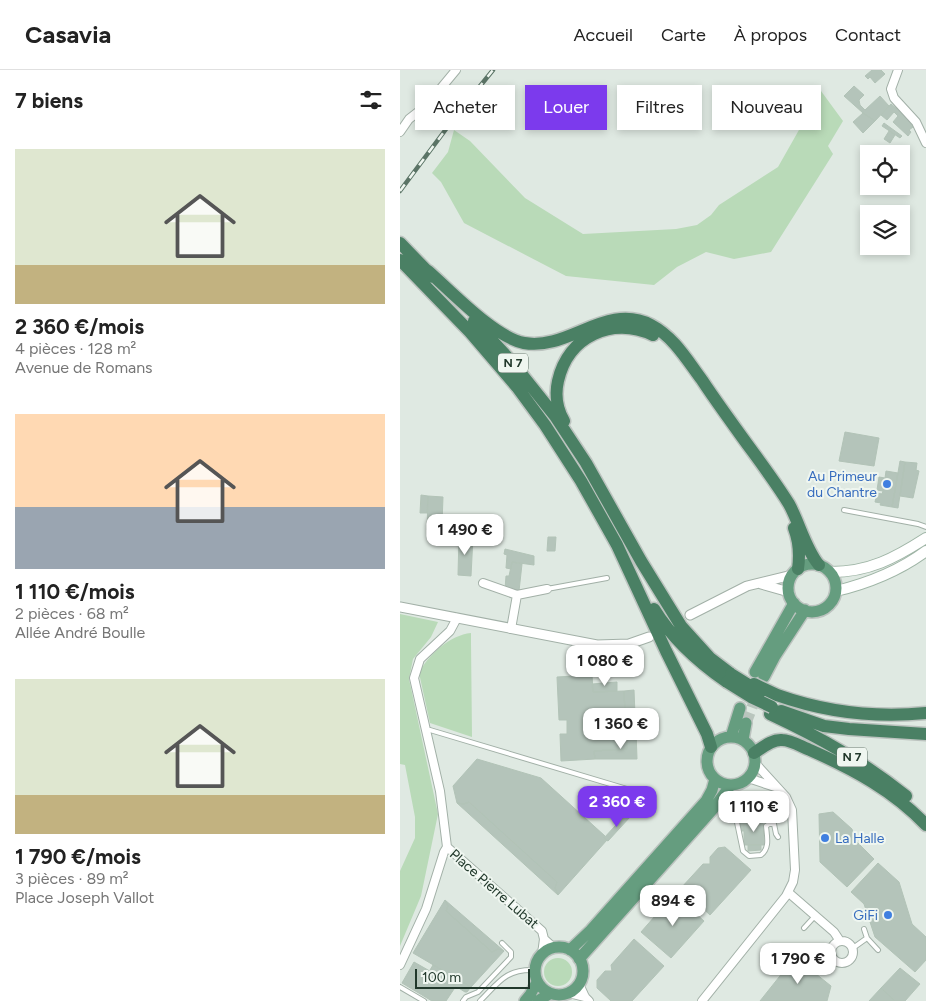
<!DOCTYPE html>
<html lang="fr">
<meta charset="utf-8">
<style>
:root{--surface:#fff;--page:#f6f6f6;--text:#222;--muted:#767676;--line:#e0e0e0;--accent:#7c3aed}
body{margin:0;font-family:Figtree,sans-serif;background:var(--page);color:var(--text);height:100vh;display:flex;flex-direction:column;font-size:19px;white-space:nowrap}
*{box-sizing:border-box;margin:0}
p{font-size:16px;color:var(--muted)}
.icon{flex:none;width:28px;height:28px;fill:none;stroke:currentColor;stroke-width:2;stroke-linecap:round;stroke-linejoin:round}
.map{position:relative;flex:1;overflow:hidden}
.drawer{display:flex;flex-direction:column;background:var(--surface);width:400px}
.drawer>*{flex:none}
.hud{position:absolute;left:15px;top:15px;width:435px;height:45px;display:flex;gap:10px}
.fabs{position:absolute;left:460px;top:75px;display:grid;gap:10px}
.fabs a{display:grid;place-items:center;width:50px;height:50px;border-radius:0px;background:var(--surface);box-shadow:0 2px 8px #0003;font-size:25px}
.scale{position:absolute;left:15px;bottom:12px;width:115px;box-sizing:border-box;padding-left:5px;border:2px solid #21382b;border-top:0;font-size:14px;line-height:18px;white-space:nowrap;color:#21382b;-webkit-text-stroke:4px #eff6f0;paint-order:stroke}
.price{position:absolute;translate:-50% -42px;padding:0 11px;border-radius:10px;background:#fff;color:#222;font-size:16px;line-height:32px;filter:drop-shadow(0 1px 2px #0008)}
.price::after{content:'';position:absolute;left:50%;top:30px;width:15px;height:11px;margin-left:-8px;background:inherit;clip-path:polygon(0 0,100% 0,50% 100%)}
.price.on{background:var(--accent);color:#fff}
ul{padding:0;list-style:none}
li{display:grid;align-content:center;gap:10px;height:265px;padding:0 15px}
li span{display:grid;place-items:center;height:155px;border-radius:0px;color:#555}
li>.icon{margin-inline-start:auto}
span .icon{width:90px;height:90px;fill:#fffc;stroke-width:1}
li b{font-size:21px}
h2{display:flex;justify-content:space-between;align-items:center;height:60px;padding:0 15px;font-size:21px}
.tag{padding:0 18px;border-radius:0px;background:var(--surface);box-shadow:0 2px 8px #0003;font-size:18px;line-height:45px}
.tag.on{background:var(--accent);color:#fff}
header{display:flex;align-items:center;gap:30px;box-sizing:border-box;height:70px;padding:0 25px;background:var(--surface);border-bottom:1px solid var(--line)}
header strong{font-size:24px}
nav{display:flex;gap:28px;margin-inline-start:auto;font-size:18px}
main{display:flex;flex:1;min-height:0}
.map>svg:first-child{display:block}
.green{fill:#b9dab8}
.building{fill:#b4c4ba;stroke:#b2c3b7}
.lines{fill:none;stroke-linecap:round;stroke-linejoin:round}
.primary-tunnel{stroke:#b9c6bd;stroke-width:11;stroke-dasharray:11 5.5;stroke-linecap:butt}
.service-casing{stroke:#a2b0a7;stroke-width:6}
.minor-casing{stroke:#a2b0a7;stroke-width:10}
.tertiary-casing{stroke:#a2b0a7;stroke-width:11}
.secondary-casing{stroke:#9fb5a6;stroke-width:12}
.primary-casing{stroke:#bcc3bf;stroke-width:14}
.trunk-casing{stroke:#bcc3bf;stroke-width:15}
.service{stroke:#fff;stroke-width:4}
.minor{stroke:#fff;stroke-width:8}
.tertiary{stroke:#fff;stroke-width:9}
.secondary{stroke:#fff;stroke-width:10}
.primary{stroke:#659d7f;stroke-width:11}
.trunk{stroke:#4a8064;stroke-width:12}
.rail-casing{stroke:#5b7466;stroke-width:4.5}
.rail{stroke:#eff6f0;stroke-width:2.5;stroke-dasharray:8;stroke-linecap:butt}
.trunk-bridge-casing{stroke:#bcc3bf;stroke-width:15;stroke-linecap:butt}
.trunk-bridge{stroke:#4a8064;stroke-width:12}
.shop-dot{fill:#3f7fe0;stroke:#eff6f0;stroke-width:2}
.labels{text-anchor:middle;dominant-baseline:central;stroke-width:4;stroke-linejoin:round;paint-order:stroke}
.shield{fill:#eff6f0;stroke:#5f7166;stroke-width:1}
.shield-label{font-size:12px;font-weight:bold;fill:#21382b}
.shop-label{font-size:14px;fill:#366cbe;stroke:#eff6f0;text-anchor:end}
.street-label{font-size:14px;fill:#21382b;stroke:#eff6f0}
</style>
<header>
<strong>Casavia</strong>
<nav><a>Accueil</a><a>Carte</a><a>À propos</a><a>Contact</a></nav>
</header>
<main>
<section class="drawer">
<h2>7 biens<svg class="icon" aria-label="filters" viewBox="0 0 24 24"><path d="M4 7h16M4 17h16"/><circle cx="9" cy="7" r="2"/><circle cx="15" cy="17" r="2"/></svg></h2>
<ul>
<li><span style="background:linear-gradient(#dfe7d0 75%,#c2b280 0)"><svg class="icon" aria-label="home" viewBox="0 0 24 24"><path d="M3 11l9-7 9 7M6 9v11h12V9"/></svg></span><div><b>2 360 €/mois</b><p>4 pièces · 128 m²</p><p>Avenue de Romans</p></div></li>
<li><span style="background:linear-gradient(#ffd9b3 60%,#9aa5b1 0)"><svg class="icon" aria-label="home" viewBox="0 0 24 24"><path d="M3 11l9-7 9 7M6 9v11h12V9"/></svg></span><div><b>1 110 €/mois</b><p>2 pièces · 68 m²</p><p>Allée André Boulle</p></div></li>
<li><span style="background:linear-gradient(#dfe7d0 75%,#c2b280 0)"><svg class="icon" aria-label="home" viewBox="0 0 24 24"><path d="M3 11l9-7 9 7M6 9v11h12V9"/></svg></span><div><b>1 790 €/mois</b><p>3 pièces · 89 m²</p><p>Place Joseph Vallot</p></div></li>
</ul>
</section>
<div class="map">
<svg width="526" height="931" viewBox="0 0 526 931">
<rect width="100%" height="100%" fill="#dfe9e2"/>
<path class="green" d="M 421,21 L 443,51 L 428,76 L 433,84 L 371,182 L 334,189 L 306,182 L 277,197 L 254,215 L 166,206 L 64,153 L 41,112 L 32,103 L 48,82 L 54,60 L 70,71 L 125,128 L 183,164 L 276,159 L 297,155 L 311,145 L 319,135 L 378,97 Z
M 0,544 L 38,552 L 31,567 L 13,589 L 9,609 L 38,744 L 21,826 L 0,876 L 0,801 L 15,768 L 15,747 L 5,695 L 0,694 Z
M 71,563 L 71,572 L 72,667 L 30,653 L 19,603 C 28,585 50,565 71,563 Z
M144 902a14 14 0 1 1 28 0a14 14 0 1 1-28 0Z"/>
<path class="building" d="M 472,0 L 481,0 L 485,4 L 475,13 L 470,7 L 468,9 L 465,6 Z
M 454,16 L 464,25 L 459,30 L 460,35 L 465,40 L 480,26 L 489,36 L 475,51 L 463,43 L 444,26 Z
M 491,34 L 512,51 L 511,54 L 513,57 L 509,60 L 511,62 L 508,66 L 493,52 L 498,46 L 494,42 L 487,50 L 481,45 Z
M 463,43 L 475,51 L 463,63 L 453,52 Z
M 484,53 L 502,66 L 500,68 L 482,56 Z
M 489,61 L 495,65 L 490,73 L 484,69 Z
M 445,362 L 479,368 L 474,396 L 439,391 Z
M 500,391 L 505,392 L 498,438 L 492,437 Z
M 505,392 L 517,393 L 516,400 L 519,401 L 513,428 L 500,426 Z
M 486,401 L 498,403 L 492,437 L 480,435 L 481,433 L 475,432 L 477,423 L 482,424 L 483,421 L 477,420 L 479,407 L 485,408 Z
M 21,425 L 28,426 L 27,443 L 20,443 Z
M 28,426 L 43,427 L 42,454 L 49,455 L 49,462 L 27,460 Z
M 75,446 L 87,446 L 88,461 L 76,461 Z
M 71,447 L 71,462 L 58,462 L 58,448 Z
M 81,462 L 88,463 L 87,474 L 80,474 Z
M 59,466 L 73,467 L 71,506 L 58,505 Z
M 148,467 L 156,467 L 155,481 L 147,481 Z
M 105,479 L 134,486 L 134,495 L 112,492 L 111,499 L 106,498 L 107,485 L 104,484 Z
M 112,492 L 122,494 L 119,521 L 105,519 L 106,506 L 109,506 Z
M 192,605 L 193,622 L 224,621 L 227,679 L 194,681 L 195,689 L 161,691 L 160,664 L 167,664 L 167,650 L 159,650 L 157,607 Z
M 217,612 L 217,621 L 193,622 L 192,614 Z
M 234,620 L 235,645 L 225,645 L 224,621 Z
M 226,661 L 236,661 L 237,689 L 195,689 L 194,681 L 227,679 Z
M 77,689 L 141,708 L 205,766 L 204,768 L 208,771 L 207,770 L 158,825 L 155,818 L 157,812 L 69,732 L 64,734 L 57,733 L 53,716 Z
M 216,722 L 236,728 L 236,737 L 228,746 L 226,744 L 225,745 L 209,730 Z
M 69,732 L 157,812 L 155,818 L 158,825 L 57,733 L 64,734 Z
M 350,740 L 352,746 L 350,747 L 351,751 L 344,751 L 344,761 L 340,761 L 340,748 L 344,746 L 343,742 Z
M 433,742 L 452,759 L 455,770 L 474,789 L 447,817 L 420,792 L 419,744 Z
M 226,744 L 230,747 L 208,771 L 204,768 Z
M 363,750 L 364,775 L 344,775 L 344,751 Z
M 348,775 L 361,775 L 361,780 L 348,781 Z
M 325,777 L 351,800 L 310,845 L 281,818 L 303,794 L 310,794 L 310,787 L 318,778 Z
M 478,793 L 499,812 L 512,854 L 526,867 L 526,890 L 515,902 L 475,867 L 464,834 L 451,822 Z
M 275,825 L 304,851 L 271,888 L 241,862 L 255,846 L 262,846 L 262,839 Z
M 45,830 L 48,836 L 46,841 L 92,882 L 98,879 L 104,881 L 71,917 L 13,883 Z
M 45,830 L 104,881 L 98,879 L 92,882 L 46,841 L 48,836 Z
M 234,869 L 264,896 L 232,931 L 211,931 L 197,918 L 197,910 L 205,901 L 212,901 L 211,895 Z
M 395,887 L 431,916 L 427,931 L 360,931 Z
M 14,892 L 56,916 L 46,931 L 32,931 L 2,913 Z
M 33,895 L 71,917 L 67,922 L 65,922 L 30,900 Z
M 500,898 L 520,914 L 505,931 L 495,931 L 481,918 Z
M 481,918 L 495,931 L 469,931 Z"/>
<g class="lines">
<path class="primary-tunnel" d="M 346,653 L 358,622"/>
<g class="service-casing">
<path id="service" d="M 444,440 L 518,454 L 526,457
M 147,519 L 207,508
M 25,660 L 30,660 L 237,722
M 335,743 L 343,781 L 349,786 L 361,785 C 370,778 367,767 366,756 L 369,754 L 374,754 L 376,764 L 378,767
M 404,858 L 415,846
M 464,859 L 467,868 L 478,880
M 453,878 L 467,868
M 0,917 L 24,931
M 63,931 L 66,927 L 78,922 L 111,887 L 111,882 L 102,873
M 80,931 C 99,912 106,899 134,900"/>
</g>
<g class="minor-casing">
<path id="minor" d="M 498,0 L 491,19 L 494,28 L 516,52 L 526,73
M 0,62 L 9,49 L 27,35 L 56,0
M 83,513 L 117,525 L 147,519
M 111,559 L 117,525
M 348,708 L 375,717
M 47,777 L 40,721 L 14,608 L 20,589 L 50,561 L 57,548
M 47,777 L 142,861 L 144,869 L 142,884
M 389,823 L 434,862 L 440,871
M 144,869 L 154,878
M431 882a11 11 0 1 1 22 0a11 11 0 1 1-22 0Z
M 0,895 L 26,839 L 44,782 L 47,777
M 179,914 L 185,927 L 189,931
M 169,923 L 185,927
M 302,931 L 386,826 L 393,812 L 395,800 L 392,740 L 386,727 L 356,694"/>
</g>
<g class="tertiary-casing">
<path id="tertiary" d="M 361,514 L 389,522
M 0,537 L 197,575 L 229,574 L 249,567
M 290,545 L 347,516 L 392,505"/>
</g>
<g class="secondary-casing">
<path id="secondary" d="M 431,502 C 469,502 495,488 526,468
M 436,521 C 469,513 499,501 526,481"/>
</g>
<g class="primary-casing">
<path id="primary" d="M388 518a24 24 0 1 1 48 0a24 24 0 1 1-48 0Z
M 355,602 L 394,533
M 364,607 L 375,586 L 405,540
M307 691a24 24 0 1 1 48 0a24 24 0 1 1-48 0Z
M 331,667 L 340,638
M 343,670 L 346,653
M135 901a24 24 0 1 1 48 0a24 24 0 1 1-48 0Z
M 170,880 L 191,860 L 306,731 L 312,720 L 315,709
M 179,889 L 313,739 L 330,716
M 125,931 L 130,925 L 137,912
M 138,931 L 149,924"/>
</g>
<g class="trunk-casing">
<path id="trunk" d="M 0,173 L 33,207
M 0,190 L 70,262 L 117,317 L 145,355 L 181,411 L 217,475 L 266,581 L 307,664 L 311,677
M 28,201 C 52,222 94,267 124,273 C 169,281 206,232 251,255 C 274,267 287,290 302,310 C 313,327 325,343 337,360 C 354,384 373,408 389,434 C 399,452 406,480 419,495
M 74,251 L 111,291 L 155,346 L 186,393 L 241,491 L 281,556 L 310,588 L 331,604
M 164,351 C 157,339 155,324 158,311 C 168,266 212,246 253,265
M 394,458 C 399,471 400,485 398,499
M 254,539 C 273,570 298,592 327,612
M 377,625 C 425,642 475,648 526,643
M 381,641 L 424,656 L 449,659 L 526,664
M 370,644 C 421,668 462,691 506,726
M 354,683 C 362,678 372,669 382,670 C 391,670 402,677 410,680 C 453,699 494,721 526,755"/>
</g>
<use href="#service" class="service"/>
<use href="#minor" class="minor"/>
<use href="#tertiary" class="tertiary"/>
<use href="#secondary" class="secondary"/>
<use href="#primary" class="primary"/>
<use href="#trunk" class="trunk"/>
<g class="rail-casing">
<path id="rail" d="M 0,121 L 55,47 L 93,0"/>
</g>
<use href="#rail" class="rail"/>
<g class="trunk-bridge-casing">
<path id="trunk-bridge" d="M 331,604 L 360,622
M 327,612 L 351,627 L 372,637
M 354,614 L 377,625"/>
</g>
<use href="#trunk-bridge" class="trunk-bridge"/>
</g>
<g class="shop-dot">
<circle cx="487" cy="414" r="5"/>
<circle cx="425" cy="768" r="5"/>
<circle cx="488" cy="845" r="5"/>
</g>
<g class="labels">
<g class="shield">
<rect x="98" y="283.5" width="30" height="19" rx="4"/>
<rect x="437" y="677.5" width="30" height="19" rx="4"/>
</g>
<g class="shield-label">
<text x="113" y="293">N 7</text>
<text x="452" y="687">N 7</text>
</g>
<g class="shop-label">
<text x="477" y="406">Au Primeur<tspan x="477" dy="16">du Chantre</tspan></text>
<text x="435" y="768" text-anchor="start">La Halle</text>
<text x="478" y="845">GiFi</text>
</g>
<g class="street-label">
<text transform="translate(94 819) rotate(41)">Place Pierre Lubat</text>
</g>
</g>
</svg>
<div class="fabs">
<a><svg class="icon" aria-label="locate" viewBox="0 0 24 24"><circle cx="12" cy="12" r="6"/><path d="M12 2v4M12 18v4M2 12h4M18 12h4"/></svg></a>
<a><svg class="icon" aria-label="layers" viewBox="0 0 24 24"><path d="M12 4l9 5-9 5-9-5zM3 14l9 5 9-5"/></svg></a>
</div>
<div class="scale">100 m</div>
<b class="price" style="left:65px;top:486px">1 490 €</b>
<b class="price" style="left:205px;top:617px">1 080 €</b>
<b class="price" style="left:221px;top:680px">1 360 €</b>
<b class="price on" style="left:217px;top:758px">2 360 €</b>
<b class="price" style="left:354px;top:763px">1 110 €</b>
<b class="price" style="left:273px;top:857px">894 €</b>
<b class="price" style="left:398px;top:915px">1 790 €</b>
<div class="hud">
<a class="tag">Acheter</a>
<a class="tag on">Louer</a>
<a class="tag">Filtres</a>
<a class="tag">Nouveau</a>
</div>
</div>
</main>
